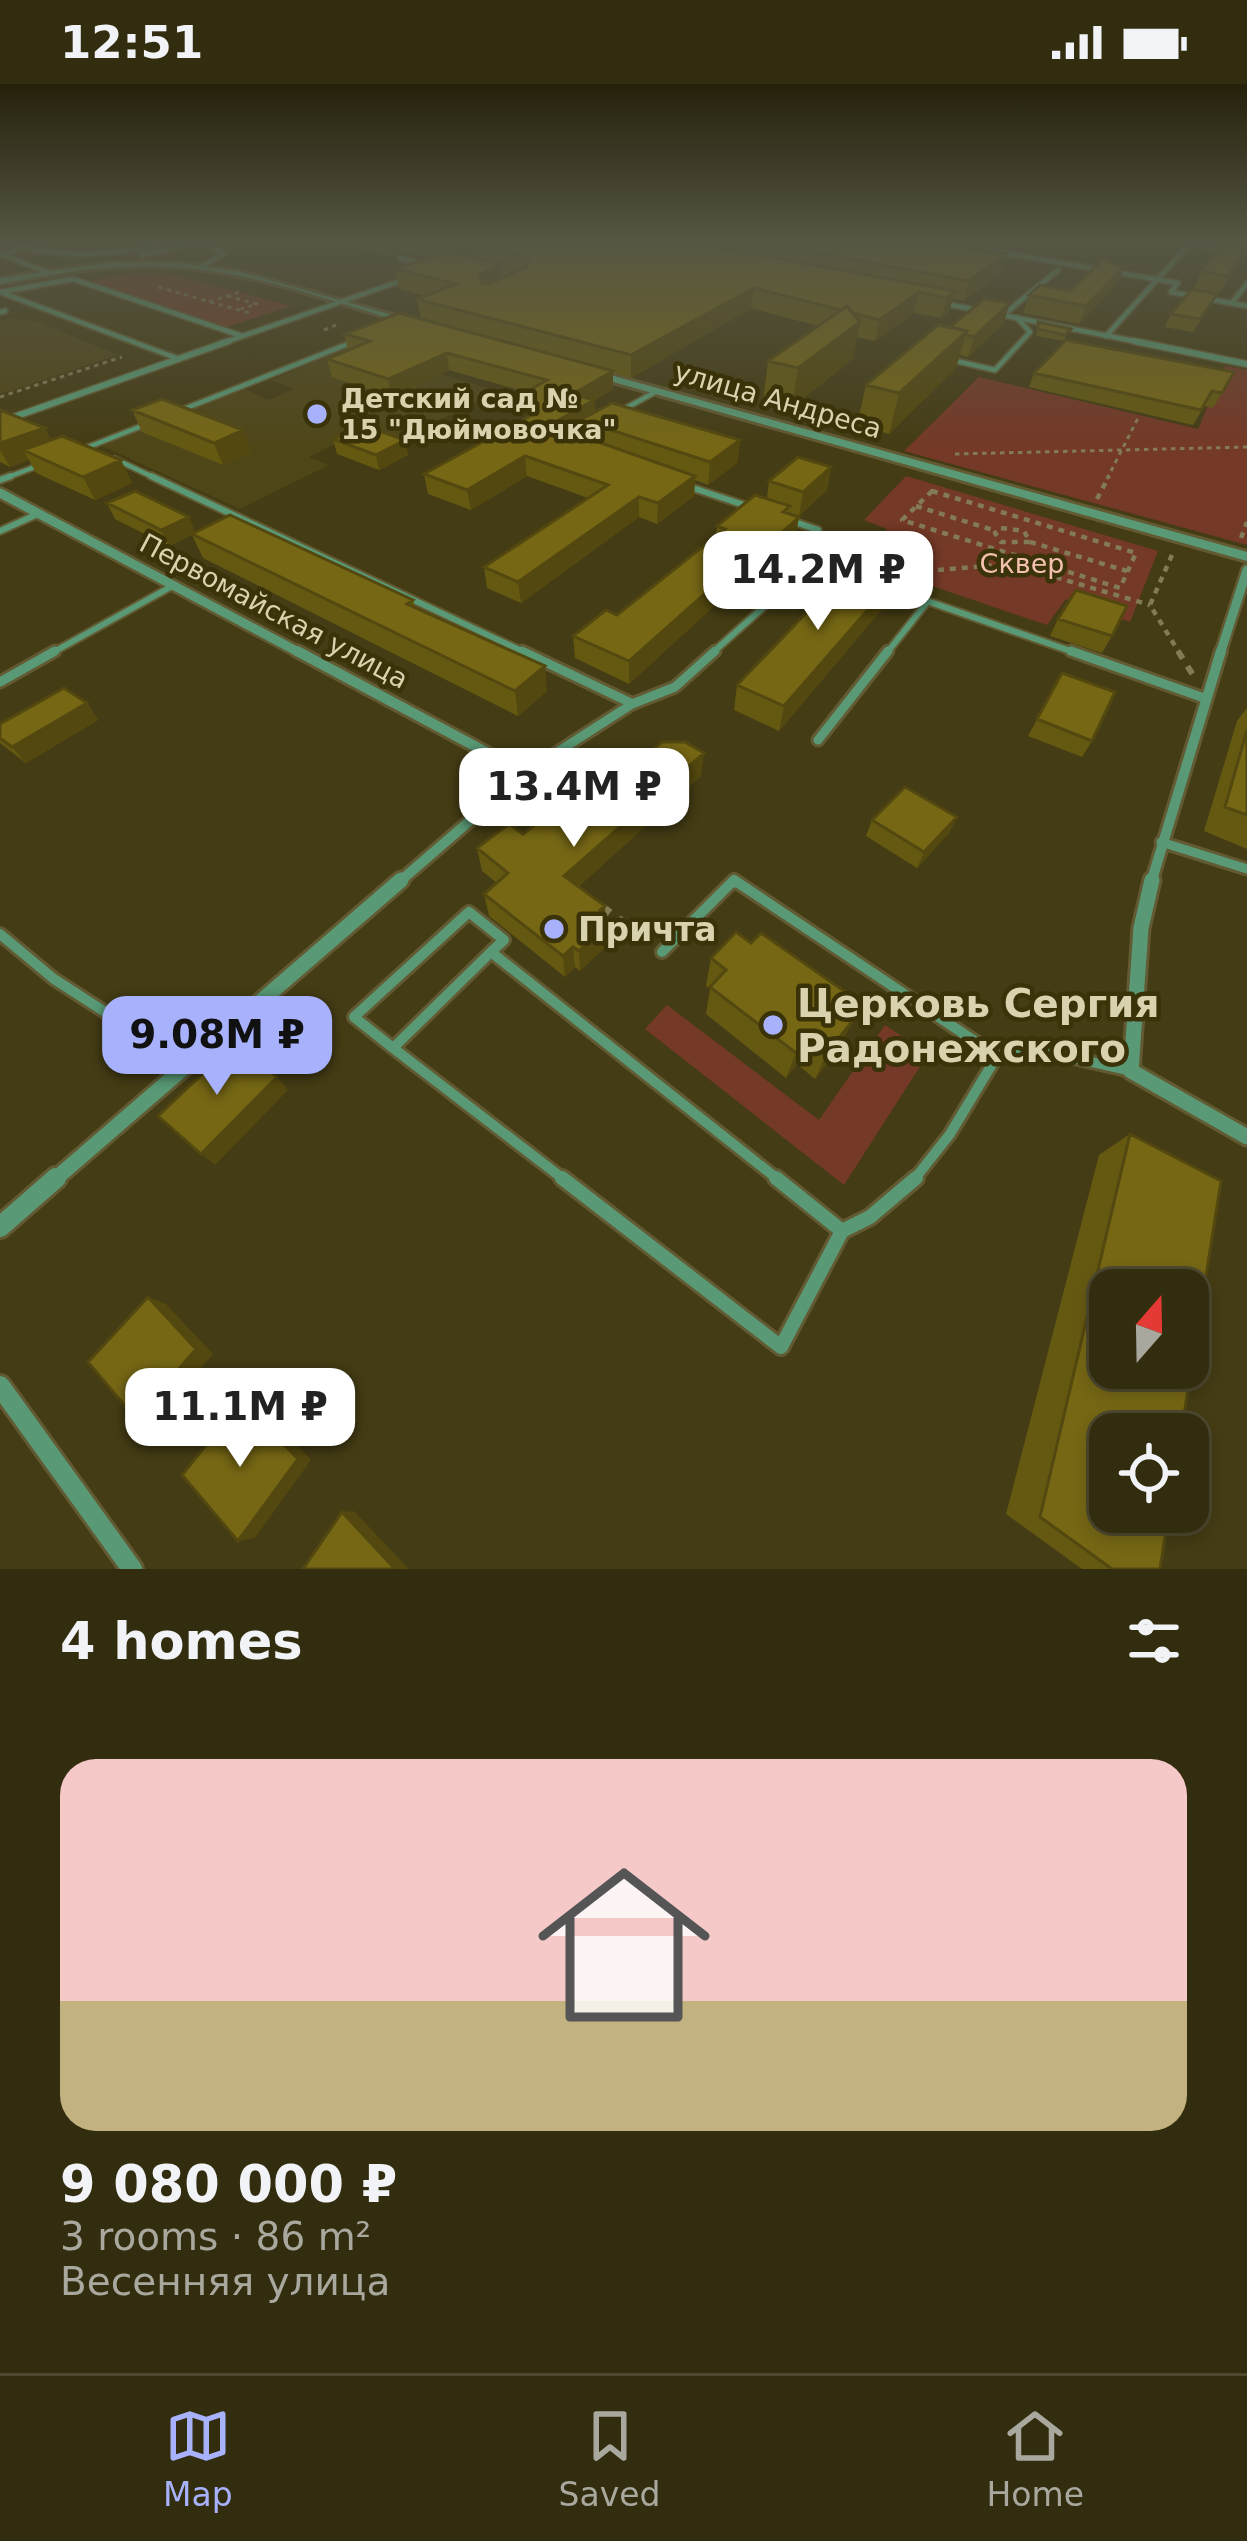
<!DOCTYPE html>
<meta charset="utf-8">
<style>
:root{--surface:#332d0f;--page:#3b3518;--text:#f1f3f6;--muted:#a9a89e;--line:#4e492f;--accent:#a7b1fc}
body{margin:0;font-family:"DejaVu Sans",sans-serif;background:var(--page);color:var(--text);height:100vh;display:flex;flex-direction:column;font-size:45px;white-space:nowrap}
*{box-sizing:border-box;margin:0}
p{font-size:39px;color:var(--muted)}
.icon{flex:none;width:66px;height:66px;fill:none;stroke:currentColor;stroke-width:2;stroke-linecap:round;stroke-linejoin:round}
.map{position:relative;height:1485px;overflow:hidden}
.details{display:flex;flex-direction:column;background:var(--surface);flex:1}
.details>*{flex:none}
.needle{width:78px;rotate:20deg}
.fabs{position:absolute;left:1089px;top:1185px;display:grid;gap:24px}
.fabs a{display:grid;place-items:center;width:120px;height:120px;border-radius:24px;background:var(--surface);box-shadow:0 6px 18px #0003,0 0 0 3px var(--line);font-size:60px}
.price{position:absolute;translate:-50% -102px;padding:0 27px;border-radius:24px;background:#fff;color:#222;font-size:39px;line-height:78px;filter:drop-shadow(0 3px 6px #0008)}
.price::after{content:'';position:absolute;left:50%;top:72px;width:36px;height:27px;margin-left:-18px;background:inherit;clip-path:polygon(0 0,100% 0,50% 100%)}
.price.active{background:var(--accent);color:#111}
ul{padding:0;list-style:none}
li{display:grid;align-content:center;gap:24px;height:636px;padding:0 60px}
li+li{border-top:3px solid var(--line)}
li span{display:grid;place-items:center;height:372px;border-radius:36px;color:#555}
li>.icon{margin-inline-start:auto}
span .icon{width:216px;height:216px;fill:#fffc;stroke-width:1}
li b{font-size:51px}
h2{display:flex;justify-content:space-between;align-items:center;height:144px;padding:0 60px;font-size:51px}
.status{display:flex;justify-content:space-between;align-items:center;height:84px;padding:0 60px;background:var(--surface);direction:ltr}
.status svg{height:33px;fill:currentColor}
.menu{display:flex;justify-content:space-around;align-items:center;height:168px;border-top:3px solid var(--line);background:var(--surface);font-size:33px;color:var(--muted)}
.menu a{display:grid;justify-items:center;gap:6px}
.menu .active{color:var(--accent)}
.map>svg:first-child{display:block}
.built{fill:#4f4618}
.green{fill:#753927}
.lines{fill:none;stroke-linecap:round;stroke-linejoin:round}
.service-far4-casing{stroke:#625a33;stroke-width:8}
.service-far3-casing{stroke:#625a33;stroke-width:10}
.service-far2-casing{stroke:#625a33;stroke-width:15}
.service-far1-casing{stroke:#625a33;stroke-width:16}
.service-casing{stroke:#625a33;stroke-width:20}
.minor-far5-casing{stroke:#625a33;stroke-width:8}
.minor-far4-casing{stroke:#625a33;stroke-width:9}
.minor-far3-casing{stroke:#625a33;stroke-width:14}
.minor-far2-casing{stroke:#625a33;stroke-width:16}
.minor-far1-casing{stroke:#625a33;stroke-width:21}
.minor-casing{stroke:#625a33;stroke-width:26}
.tertiary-casing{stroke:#625a33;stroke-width:6}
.path-far3{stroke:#837b55;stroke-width:3;stroke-dasharray:4.5 4.5;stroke-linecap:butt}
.path-far2{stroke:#837b55;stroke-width:4.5;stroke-dasharray:6 6;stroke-linecap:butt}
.path-far1{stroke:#837b55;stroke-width:6;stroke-dasharray:9 9;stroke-linecap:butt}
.path{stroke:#837b55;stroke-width:8;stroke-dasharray:10 10;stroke-linecap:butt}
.service-far4{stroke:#599975;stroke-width:4.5}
.service-far3{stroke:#599975;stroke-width:6}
.service-far2{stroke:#599975;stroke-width:9}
.service-far1{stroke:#599975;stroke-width:10}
.service{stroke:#599975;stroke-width:14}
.minor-far5{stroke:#599975;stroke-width:4.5}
.minor-far4{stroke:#599975;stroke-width:6}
.minor-far3{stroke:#599975;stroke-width:9}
.minor-far2{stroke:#599975;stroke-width:10}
.minor-far1{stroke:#599975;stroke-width:15}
.minor{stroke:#599975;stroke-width:20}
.tertiary{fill:#599975;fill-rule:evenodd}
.wall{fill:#655912;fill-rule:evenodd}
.shaded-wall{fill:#53480f}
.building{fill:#766715;stroke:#53480f;stroke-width:3;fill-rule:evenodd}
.poi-dot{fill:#a7b1fc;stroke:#3a3208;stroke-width:4.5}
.labels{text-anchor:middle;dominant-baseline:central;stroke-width:9;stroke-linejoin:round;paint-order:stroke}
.far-poi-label{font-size:27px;font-weight:bold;fill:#d9d2ae;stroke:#3a3208;text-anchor:start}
.far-street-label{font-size:27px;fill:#d9d2ae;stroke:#3a3208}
.far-park-label{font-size:27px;fill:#f5c1b0;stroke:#3a3208}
.poi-label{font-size:33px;font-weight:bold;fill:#d9d2ae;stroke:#3a3208;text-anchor:start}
.near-poi-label{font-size:39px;font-weight:bold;fill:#d9d2ae;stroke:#3a3208;text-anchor:start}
</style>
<div class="status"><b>12:51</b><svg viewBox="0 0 49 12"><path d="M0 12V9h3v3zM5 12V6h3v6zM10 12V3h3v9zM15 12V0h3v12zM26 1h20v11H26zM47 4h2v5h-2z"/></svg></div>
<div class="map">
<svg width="1247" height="1485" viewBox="0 0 1247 1485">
<rect width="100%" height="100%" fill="#443c14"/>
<path class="built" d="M 8,235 L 36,237 L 118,271 L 0,310 L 0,237 Z
M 351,263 L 497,307 L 400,356 L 367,344 L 309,373 L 329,381 L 240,425 L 102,362 L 244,305 L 269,316 L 294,305 L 272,296 Z"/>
<path class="green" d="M 130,189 L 170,190 L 292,222 L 223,244 L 85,198 Z
M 1225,282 L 1247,286 L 1247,461 L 904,367 L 979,293 L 1198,345 Z
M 906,392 L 1158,467 L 1130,538 L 1066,515 L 1047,541 L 859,477 L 887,445 L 864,436 Z
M 667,921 L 819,1036 L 885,941 L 928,970 L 844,1101 L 645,945 Z"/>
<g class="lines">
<g class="service-far4-casing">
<path id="service-far4" d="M 928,156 L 1178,199 L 1171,208 L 1247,222
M 0,158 C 63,176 114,172 177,156
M 199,158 L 225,169 L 201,183
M 1190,160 L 1247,167
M 0,170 L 49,158
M 141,171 L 210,156
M 400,174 L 423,180
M 1,208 L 73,195 L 242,252
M 5,210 L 179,275
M 1232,219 L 1247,199
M 0,228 L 5,227
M 1003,231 L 1058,186
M 1106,252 L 1193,156
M 952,276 L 995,286 L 1030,248 L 1017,234
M 179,327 L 358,256
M 619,328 L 657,307
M 78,367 L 152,338
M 115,375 L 157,395
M 3,395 L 40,381"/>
</g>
<g class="service-far3-casing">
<path id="service-far3" d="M 151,392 L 528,570
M 0,396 L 11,392
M 687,402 L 750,423
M 789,436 L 818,446
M 0,447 L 40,429
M 887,503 L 1079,570
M 50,570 L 174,501
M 711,570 L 814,478 L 854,491
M 886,570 L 928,517"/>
</g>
<g class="service-far2-casing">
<path id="service-far2" d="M 522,567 L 631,619
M 1071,567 L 1207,615
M 0,598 L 55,567
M 818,656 L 888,567
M 525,689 L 632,620 L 675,603 L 715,567
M 1161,758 L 1247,785
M 731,799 L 738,799"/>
</g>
<g class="service-far1-casing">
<path id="service-far1" d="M 0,850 L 54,895 L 187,981
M 662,868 L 734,796 L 997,972
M 393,964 L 354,933 L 469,828 L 504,856 L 491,868
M 566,1097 L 393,964 L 491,868 L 780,1097
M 913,1097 L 950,1050 L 997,972 L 1039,966 L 1131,987"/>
</g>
<g class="service-casing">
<path id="service" d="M 562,1094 L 781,1263 L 842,1147
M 776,1094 L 842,1147
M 842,1147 L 870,1133 L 916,1094"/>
</g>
<g class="minor-far5-casing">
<path id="minor-far5" d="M 0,170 L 50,189
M 936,218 L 1149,260
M 220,260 L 412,193"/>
</g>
<g class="minor-far4-casing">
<path id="minor-far4" d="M 1134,257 L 1247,280
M 0,338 L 229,257"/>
</g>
<g class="minor-far3-casing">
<path id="minor-far3" d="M 0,409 L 302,570
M 1220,570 L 1247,486"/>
</g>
<g class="minor-far2-casing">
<path id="minor-far2" d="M 297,567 L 525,689 L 398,799
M 1151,799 L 1221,567"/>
</g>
<g class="minor-far1-casing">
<path id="minor-far1" d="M 1152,796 L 1141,844 L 1131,987 L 1247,1053
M 53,1097 L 401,796"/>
</g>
<g class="minor-casing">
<path id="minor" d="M 0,1143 L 56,1094
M 0,1302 L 132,1485"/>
</g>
<g class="tertiary-casing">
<path id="tertiary" d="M 114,178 L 183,179 L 242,188 L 420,239 L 412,241 C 337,219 263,191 186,184 C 124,178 61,188 0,200 L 0,194 Z
M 589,285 L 1247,468 L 1247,477 L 585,290 Z"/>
</g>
<path class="path-far3" d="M 158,203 L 253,230
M 227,212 L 257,220 L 241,225
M 209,218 L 242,207
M 324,246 L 336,241
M 0,313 L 122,273
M 955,370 L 1247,363
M 1107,395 L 1139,332"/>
<path class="path-far2" d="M 932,407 L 1136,469 L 1120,504 L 902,436 Z
M 1097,415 L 1109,392
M 916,422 L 996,447
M 1001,444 L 1024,447 L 1030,458 L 1001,458 L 995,449 Z
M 1241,454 L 1247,438
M 1030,458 L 1127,487
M 1172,471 L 1150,521 L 1180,570
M 902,489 L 1011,480 L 1150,521"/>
<path class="path-far1" d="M 1178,567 L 1193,591"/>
<path class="path" d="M 602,823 L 650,858"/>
<use href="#service-far4" class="service-far4"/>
<use href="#service-far3" class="service-far3"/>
<use href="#service-far2" class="service-far2"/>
<use href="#service-far1" class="service-far1"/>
<use href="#service" class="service"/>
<use href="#minor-far5" class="minor-far5"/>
<use href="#minor-far4" class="minor-far4"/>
<use href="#minor-far3" class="minor-far3"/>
<use href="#minor-far2" class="minor-far2"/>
<use href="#minor-far1" class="minor-far1"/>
<use href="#minor" class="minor"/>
<use href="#tertiary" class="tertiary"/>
</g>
<path class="wall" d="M 328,156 L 924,156 L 1006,170 L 1000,189 L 964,217 L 953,215 L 949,228 L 941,234 L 914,229 L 875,257 L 857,253 L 853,275 L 792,323 L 763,316 L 768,277 L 818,242 L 751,224 L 631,294 L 613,289 L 613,305 L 594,316 L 595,328 L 740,356 L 737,379 L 708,401 L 695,396 L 694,412 L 657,440 L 639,433 L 521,519 L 487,504 L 484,483 L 588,414 L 527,392 L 471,426 L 428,410 L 424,390 L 530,332 L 527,327 L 526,308 L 449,286 L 392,314 L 332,293 L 327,275 L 348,266 L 344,250 L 421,235 L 417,215 L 426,212 L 399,205 L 395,185 L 428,174 L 400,167 L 393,173 L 328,158 ZM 472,165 L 473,174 L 457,170 Z
M 1247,156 L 1247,165 L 1243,173 L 1219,210 L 1217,210 L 1193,248 L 1165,243 L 1171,230 L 1193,205 L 1202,187 Z
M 1117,200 L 1079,240 L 1023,229 L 1029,211 Z
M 1038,238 L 1071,245 L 1063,257 L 1036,252 Z
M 1004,239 L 968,273 L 960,271 L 956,284 L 889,350 L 857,341 L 866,301 L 950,243 Z
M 1234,288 L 1213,324 L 1204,322 L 1193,341 L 1029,303 L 1034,289 Z
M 0,326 L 51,356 L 121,376 L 132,399 L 95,416 L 36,389 L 29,376 L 10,383 L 0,378 Z
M 132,326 L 243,346 L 251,368 L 223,381 L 142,348 Z
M 333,355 L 405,356 L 408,371 L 379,386 L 337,370 Z
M 831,383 L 827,406 L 799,432 L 789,428 L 799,433 L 795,454 L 765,482 L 760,480 L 629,600 L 575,574 L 573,552 L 617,531 L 716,452 L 717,442 L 767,414 L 769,397 Z
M 107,419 L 413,516 L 415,523 L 547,607 L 518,632 L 203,474 L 192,451 L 169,462 L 115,435 Z
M 900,489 L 892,513 L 779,647 L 734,626 L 737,601 Z
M 1058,535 L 1112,552 L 1102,569 L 1050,552 Z
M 1062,589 L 1092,657 L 1082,673 L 1028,652 Z
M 87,619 L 98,636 L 26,679 L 0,659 L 0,640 Z
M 1247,624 L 1247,765 L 1204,747 L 1237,637 Z
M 701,692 L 578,803 L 605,822 L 606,852 L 606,862 L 580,887 L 575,883 L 565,893 L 489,832 L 484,810 L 497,799 L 482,787 L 477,764 L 523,750 L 602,708 Z
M 957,733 L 949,749 L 917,784 L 866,752 L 872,736 Z
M 711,874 L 836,923 L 840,962 L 815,995 L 797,980 L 786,994 L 706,930 L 710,905 L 706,902 Z
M 1130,1050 L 1160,1485 L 1082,1485 L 1006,1430 L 1099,1071 Z"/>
<path class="shaded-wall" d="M 398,156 L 400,167 L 393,173 L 391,162 Z
M 464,156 L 496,156 L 471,160 L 472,165 L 438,177 L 436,165 Z
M 1247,163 L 1243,173 L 1219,210 L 1228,192 Z
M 1006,170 L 1000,189 L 964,217 L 969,197 Z
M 501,180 L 503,199 L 482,211 L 480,191 Z
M 1124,183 L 1117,200 L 1079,240 L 1086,222 Z
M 754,204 L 751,224 L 631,294 L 631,271 Z
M 955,207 L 949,228 L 941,234 L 947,214 Z
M 919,208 L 914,229 L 875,257 L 879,236 Z
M 1010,219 L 1004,239 L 968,273 L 974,253 Z
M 860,238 L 853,275 L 792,323 L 798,284 Z
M 967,247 L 956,284 L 889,350 L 899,309 Z
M 447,269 L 449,286 L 392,314 L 388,295 Z
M 613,287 L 613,305 L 593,317 L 594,316 L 595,335 L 580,336 L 581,343 L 561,355 L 558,344 L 559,336 L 573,310 Z
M 45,344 L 57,367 L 23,366 L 29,376 L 10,383 L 0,366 L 0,359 Z
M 243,346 L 251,368 L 223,381 L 214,359 Z
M 405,356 L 408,371 L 379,386 L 376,371 Z
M 740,356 L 737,379 L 708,401 L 710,378 Z
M 525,372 L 527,392 L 471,426 L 467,406 Z
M 121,376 L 132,399 L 95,416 L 83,393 Z
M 831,383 L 827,406 L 799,432 L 803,408 Z
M 695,392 L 694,412 L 657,440 L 658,419 Z
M 639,413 L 639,433 L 521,519 L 518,498 Z
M 189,433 L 196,449 L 169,462 L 161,446 Z
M 799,433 L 795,454 L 765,482 L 769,460 Z
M 763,458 L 760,480 L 629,600 L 629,577 Z
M 900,489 L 892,513 L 779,647 L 784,622 Z
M 545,582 L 547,607 L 518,632 L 515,607 Z
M 87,619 L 98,636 L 26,679 L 12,663 Z
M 704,669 L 701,692 L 566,814 L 564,792 Z
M 957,733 L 949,749 L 917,784 L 924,768 Z
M 605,822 L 606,862 L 580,887 L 579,867 L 599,836 L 600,826 Z
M 573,863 L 575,883 L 565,893 L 563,872 Z
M 854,935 L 840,962 L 815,995 L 827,969 Z
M 808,954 L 797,980 L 786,994 L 796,969 Z
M 277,993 L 288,1006 L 215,1081 L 201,1070 Z
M 148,1213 L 166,1220 L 213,1270 L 156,1337 L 136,1335 Z
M 242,1317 L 257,1320 L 311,1376 L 255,1454 L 238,1457 Z
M 354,1427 L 409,1485 L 395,1485 L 342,1428 Z"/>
<path class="building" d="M 366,156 L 398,156 L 391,162 Z
M 399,156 L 464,156 L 436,165 Z
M 482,156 L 678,156 L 955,207 L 947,214 L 919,208 L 879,236 L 853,229 L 847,222 L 841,226 L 754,204 L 631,271 L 417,215 L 456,200 L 395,185 L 447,168 L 501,180 L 480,191 L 481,199 L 489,200 L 526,183 L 528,174 L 471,160 Z
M 748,156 L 924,156 L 1006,170 L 969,197 Z
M 1224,156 L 1247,156 L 1247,163 L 1228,192 L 1202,187 Z
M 1103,175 L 1124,183 L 1086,222 L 1029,211 L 1040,201 L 1070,207 Z
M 1192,205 L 1217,210 L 1200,235 L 1171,230 Z
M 984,215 L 1010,219 L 974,253 L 966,251 L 967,247 L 950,243 Z
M 847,222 L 860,238 L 798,284 L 768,277 Z
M 399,229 L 613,287 L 573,310 L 594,316 L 559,336 L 558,344 L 695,392 L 658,419 L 639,413 L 518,498 L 484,483 L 608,401 L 525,372 L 467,406 L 424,390 L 537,328 L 526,308 L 547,296 L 447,269 L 388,295 L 327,275 L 370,257 L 344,250 Z
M 1038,238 L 1071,245 L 1065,251 L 1038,245 Z
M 938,241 L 967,247 L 899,309 L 866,301 Z
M 1066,256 L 1234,288 L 1222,309 L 1212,307 L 1201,326 L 1034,289 Z
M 162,315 L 243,346 L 214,359 L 132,326 Z
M 612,319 L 740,356 L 710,378 L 580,336 Z
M 0,326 L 45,344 L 0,359 Z
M 363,341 L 405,356 L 376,371 L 333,355 Z
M 62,352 L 121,376 L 83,393 L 23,366 Z
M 798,373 L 831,383 L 803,408 L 769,397 Z
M 135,407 L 189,433 L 161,446 L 107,419 Z
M 755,411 L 790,422 L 783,428 L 799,433 L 769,460 L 763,458 L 629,577 L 573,552 L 606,526 L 617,531 L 725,445 L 717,442 Z
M 230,431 L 413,516 L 407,520 L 545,582 L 515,607 L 192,450 Z
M 858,475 L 900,489 L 784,622 L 737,601 Z
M 1076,506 L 1127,522 L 1112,552 L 1058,535 Z
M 1062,589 L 1115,608 L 1092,657 L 1037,635 Z
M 64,604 L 87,619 L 12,663 L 0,654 L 0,640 Z
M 1247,646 L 1247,731 L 1225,723 Z
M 662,658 L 685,658 L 704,669 L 564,792 L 605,822 L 600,826 L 605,830 L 599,836 L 605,841 L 579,867 L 573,863 L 563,872 L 484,810 L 508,789 L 477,764 L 509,740 L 523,750 L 587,699 L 602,708 Z
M 905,703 L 957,733 L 924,768 L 872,736 Z
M 736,848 L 751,859 L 761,849 L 844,907 L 832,921 L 854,935 L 827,969 L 808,954 L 796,969 L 710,903 L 726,886 L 711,874 Z
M 235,959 L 277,993 L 201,1070 L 158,1032 Z
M 1130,1050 L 1221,1097 L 1181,1350 L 1110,1350 L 1110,1428 L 1169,1428 L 1160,1485 L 1112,1485 L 1040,1433 ZM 1110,1206 L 1188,1206 L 1188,1284 L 1110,1284 Z
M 148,1213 L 196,1265 L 136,1335 L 88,1278 Z
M 242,1317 L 298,1375 L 238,1457 L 182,1391 Z
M 342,1428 L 395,1485 L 303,1485 Z"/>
<linearGradient id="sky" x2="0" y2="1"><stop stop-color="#25210b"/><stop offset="0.43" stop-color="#565645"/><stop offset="1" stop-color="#565645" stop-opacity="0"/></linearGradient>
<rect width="1247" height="364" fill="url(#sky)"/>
<g class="poi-dot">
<circle cx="317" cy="330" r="12"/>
<circle cx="554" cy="845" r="12"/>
<circle cx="773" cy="941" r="12"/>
</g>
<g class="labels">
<g class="far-poi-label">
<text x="341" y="314">Детский сад №<tspan x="341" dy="31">15 "Дюймовочка"</tspan></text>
</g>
<g class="far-street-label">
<text transform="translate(778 316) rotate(16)">улица Андреса</text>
<text transform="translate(274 527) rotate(28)">Первомайская улица</text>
</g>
<g class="far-park-label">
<text x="1022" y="479">Сквер</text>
</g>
<g class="poi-label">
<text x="578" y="845">Причта</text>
</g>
<g class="near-poi-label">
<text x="797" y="919">Церковь Сергия<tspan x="797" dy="45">Радонежского</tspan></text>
</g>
</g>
</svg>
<div class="fabs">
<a><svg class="needle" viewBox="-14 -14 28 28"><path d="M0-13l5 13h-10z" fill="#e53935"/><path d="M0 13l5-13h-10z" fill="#a9a89e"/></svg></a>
<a><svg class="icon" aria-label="locate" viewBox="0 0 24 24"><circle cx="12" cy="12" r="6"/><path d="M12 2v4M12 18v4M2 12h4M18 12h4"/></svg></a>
</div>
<b class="price" style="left:818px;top:549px">14.2M ₽</b>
<b class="price" style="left:574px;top:766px">13.4M ₽</b>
<b class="price active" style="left:217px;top:1014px">9.08M ₽</b>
<b class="price" style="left:240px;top:1386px">11.1M ₽</b>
</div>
<section class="details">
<h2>4 homes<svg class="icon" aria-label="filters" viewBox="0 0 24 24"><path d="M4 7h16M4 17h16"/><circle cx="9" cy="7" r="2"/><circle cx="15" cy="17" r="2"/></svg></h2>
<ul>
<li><span style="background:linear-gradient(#f6c9c9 65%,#c2b280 0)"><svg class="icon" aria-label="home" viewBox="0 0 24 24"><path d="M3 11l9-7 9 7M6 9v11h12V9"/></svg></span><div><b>9 080 000 ₽</b><p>3 rooms · 86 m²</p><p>Весенняя улица</p></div></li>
</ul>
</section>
<nav class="menu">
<a class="active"><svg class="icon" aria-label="map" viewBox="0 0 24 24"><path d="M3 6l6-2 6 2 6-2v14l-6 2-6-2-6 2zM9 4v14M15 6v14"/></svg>Map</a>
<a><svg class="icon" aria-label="saved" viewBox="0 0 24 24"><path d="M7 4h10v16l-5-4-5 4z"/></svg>Saved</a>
<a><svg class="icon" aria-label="home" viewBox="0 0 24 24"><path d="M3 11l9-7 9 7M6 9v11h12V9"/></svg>Home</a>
</nav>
